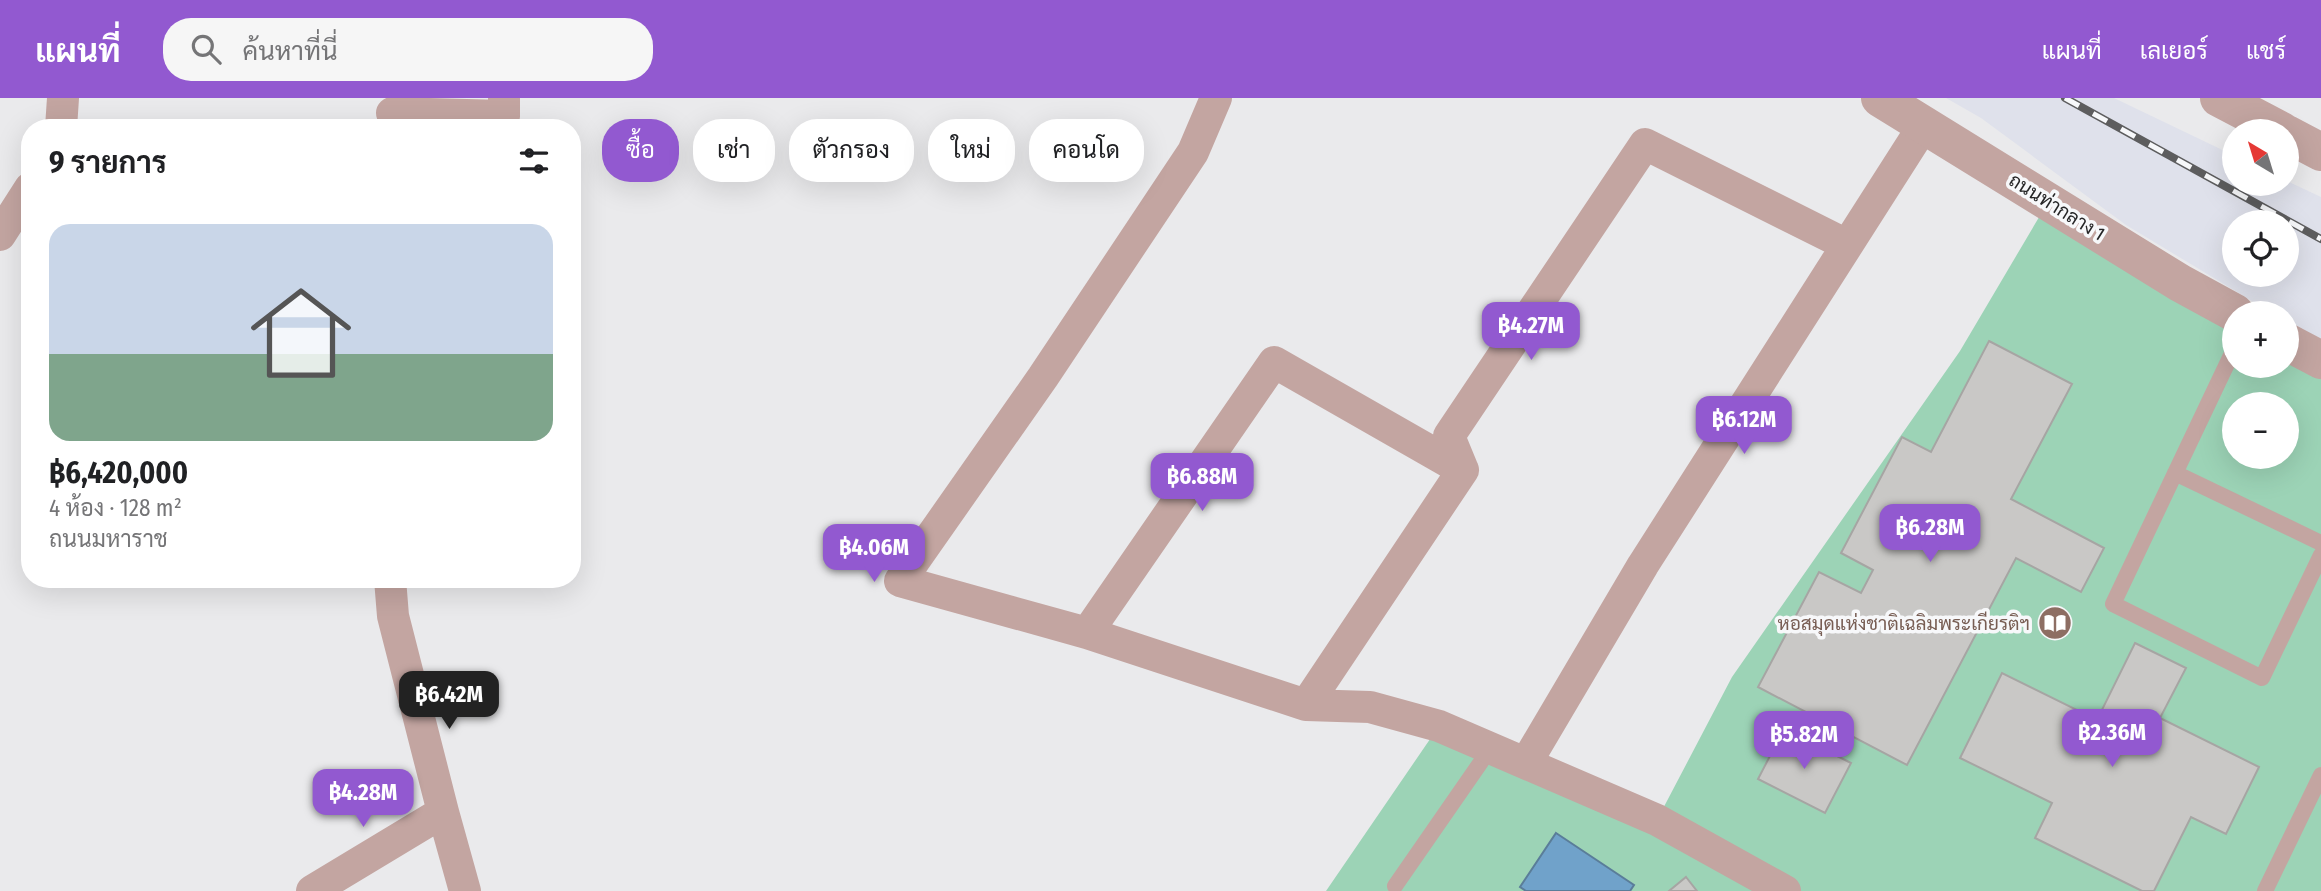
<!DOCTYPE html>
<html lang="th">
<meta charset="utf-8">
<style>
:root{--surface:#fff;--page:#f6f6f6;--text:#202124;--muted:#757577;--accent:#9259d0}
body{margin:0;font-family:"Fira Sans Condensed",Sarabun,sans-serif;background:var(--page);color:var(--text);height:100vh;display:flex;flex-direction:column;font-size:26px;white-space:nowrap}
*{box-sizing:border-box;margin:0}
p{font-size:23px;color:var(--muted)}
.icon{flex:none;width:38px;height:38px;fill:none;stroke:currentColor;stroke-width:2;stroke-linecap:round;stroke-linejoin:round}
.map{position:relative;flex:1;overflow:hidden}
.panel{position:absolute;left:21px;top:21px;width:560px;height:469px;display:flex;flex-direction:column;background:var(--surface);border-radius:28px;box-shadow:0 7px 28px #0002}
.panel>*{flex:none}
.hud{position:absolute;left:602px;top:21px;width:665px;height:63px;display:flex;gap:14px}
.needle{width:46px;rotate:322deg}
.controls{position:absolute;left:2222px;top:21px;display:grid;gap:14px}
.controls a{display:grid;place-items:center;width:77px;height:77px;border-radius:50%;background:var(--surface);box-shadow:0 7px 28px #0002;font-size:35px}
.price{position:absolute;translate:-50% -60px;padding:0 16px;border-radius:14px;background:var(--accent);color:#fff;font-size:23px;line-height:46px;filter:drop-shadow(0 2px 4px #0008)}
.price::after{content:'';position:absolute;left:50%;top:42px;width:21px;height:16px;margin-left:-10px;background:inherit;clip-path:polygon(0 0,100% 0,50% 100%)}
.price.on{background:#222;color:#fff}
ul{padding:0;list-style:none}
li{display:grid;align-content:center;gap:14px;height:371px;padding:0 28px}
li span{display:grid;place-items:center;height:217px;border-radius:21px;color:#555}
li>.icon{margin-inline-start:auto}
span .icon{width:126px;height:126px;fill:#fffc;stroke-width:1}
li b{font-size:30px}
h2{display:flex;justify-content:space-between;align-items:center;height:84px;padding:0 28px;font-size:30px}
.chip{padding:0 24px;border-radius:28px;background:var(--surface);box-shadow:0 7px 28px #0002;font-size:24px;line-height:63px}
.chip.on{background:var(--accent);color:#fff}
header{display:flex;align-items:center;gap:42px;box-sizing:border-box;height:98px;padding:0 35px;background:var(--accent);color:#fff}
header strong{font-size:33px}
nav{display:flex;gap:38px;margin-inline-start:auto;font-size:24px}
.search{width:490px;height:63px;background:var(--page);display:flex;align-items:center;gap:18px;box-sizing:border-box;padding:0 24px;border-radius:28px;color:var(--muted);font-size:26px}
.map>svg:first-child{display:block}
.built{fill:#dfe1eb;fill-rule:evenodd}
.green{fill:#9cd3b6;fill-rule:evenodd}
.water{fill:#70a2ca;stroke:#5a7d99;stroke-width:2}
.building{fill:#c9c8c6;stroke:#a6a5a3;stroke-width:2}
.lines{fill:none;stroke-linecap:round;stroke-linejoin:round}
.service{stroke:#c3a5a1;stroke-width:16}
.minor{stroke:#c3a5a1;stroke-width:32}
.tertiary{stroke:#c3a5a1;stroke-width:38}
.rail-casing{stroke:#5d5d5e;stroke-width:8}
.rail{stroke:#f7f8fa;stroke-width:5;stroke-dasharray:16;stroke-linecap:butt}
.labels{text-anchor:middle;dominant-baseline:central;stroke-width:7;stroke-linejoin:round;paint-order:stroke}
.street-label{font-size:19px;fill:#262627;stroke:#f7f8fa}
.education-label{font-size:19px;fill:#785e54;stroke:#f7f8fa;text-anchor:end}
</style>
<header>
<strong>แผนที่</strong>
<div class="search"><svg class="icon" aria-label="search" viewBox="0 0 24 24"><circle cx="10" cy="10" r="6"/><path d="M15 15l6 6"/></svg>ค้นหาที่นี่</div>
<nav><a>แผนที่</a><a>เลเยอร์</a><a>แชร์</a></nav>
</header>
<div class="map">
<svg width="2321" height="793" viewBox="0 0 2321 793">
<rect width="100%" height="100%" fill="#eaeaec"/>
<path class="built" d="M 1946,0 L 2114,0 L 2235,58 L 2235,86 L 2287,86 L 2287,83 L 2321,99 L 2321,245 L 2287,225 L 2287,215 L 2272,215 L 2126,127 L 1981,20 ZM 2235,124 L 2287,124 L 2287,177 L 2235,177 Z"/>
<path class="green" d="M 2048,104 L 2235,215 L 2235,268 L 2287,268 L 2287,244 L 2321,262 L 2321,793 L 1326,793 L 1439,628 L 1657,722 L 1732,579 L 1960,253 ZM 2235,306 L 2287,306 L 2287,359 L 2235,359 Z"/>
<path class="water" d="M 1556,735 L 1634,787 L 1630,793 L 1526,793 L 1520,789 Z"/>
<path class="building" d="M 1989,243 L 2072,286 L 2011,401 L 2104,450 L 2081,494 L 2016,460 L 1907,667 L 1758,589 L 1819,474 L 1861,495 L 1873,472 L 1841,455 L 1902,339 L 1931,354 Z
M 2135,545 L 2186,570 L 2160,620 L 2259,669 L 2226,736 L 2191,719 L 2154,793 L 2142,793 L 2035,740 L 2052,705 L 1960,660 L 2002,575 L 2097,622 Z
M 1784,631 L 1851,665 L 1825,715 L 1758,681 Z
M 1686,779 L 1697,793 L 1669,793 Z"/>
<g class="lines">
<path class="service" d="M 2235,249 L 2113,506 L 2262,580 L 2321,457
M 2175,375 L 2321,445
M 1395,788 L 1481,664 L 1489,649
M 2265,793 L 2321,677"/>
<path class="minor" d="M 1216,0 L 1193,54 L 1043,279 L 900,483 L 1087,535 L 1306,607 L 1370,609 L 1439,628 L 1657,722 L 1785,793
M 392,15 L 504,18 L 504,0
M 61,30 L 63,0
M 0,137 L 30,90
M 390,481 L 393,518 L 443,714 L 465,793
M 1087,535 L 1274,264 L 1463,372
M 1306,607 L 1463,372 L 1449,338 L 1645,46 L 1847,147
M 1526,665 L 1643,467 L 1924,27
M 312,793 L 443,714"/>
<path class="tertiary" d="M 1880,0 L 2180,185 L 2235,215
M 2219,0 L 2282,33
M 2287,36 L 2321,54
M 2287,244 L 2321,262"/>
<g class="rail-casing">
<path id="rail" d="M 2065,0 L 2321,141"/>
</g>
<use href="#rail" class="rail"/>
</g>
<defs>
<g id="library-disc" transform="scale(1.75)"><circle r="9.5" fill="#8d6e63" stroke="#f7f8fa"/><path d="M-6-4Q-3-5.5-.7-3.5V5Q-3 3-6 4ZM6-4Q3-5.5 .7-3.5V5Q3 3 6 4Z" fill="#fff"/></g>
</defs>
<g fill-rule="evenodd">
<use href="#library-disc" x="2055" y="525"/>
</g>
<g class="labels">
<g class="street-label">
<text transform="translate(2057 109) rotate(32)">ถนนท่ากลาง 1</text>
</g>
<g class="education-label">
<text x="2030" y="525">หอสมุดแห่งชาติเฉลิมพระเกียรติฯ</text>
</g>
</g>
</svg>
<div class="controls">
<a><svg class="needle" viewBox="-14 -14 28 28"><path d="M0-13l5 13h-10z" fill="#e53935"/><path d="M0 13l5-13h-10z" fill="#757577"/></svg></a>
<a><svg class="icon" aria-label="locate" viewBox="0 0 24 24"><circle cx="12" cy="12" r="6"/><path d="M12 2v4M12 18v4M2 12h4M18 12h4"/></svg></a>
<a>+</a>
<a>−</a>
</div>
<b class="price" style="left:1531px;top:264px">฿4.27M</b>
<b class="price" style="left:1744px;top:358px">฿6.12M</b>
<b class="price" style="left:1202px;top:415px">฿6.88M</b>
<b class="price" style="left:1930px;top:466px">฿6.28M</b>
<b class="price" style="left:874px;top:486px">฿4.06M</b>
<b class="price on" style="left:449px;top:633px">฿6.42M</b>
<b class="price" style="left:2112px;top:671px">฿2.36M</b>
<b class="price" style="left:1804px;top:673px">฿5.82M</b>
<b class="price" style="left:363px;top:731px">฿4.28M</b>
<div class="hud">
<a class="chip on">ซื้อ</a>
<a class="chip">เช่า</a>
<a class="chip">ตัวกรอง</a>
<a class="chip">ใหม่</a>
<a class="chip">คอนโด</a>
</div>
<section class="panel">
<h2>9 รายการ<svg class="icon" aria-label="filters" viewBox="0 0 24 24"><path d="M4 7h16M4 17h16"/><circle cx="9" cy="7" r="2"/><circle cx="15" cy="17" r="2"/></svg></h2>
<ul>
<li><span style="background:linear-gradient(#c9d6e8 60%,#7fa58c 0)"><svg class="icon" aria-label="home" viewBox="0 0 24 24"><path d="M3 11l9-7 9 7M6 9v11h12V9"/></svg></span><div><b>฿6,420,000</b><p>4 ห้อง · 128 m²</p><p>ถนนมหาราช</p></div></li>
</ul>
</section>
</div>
